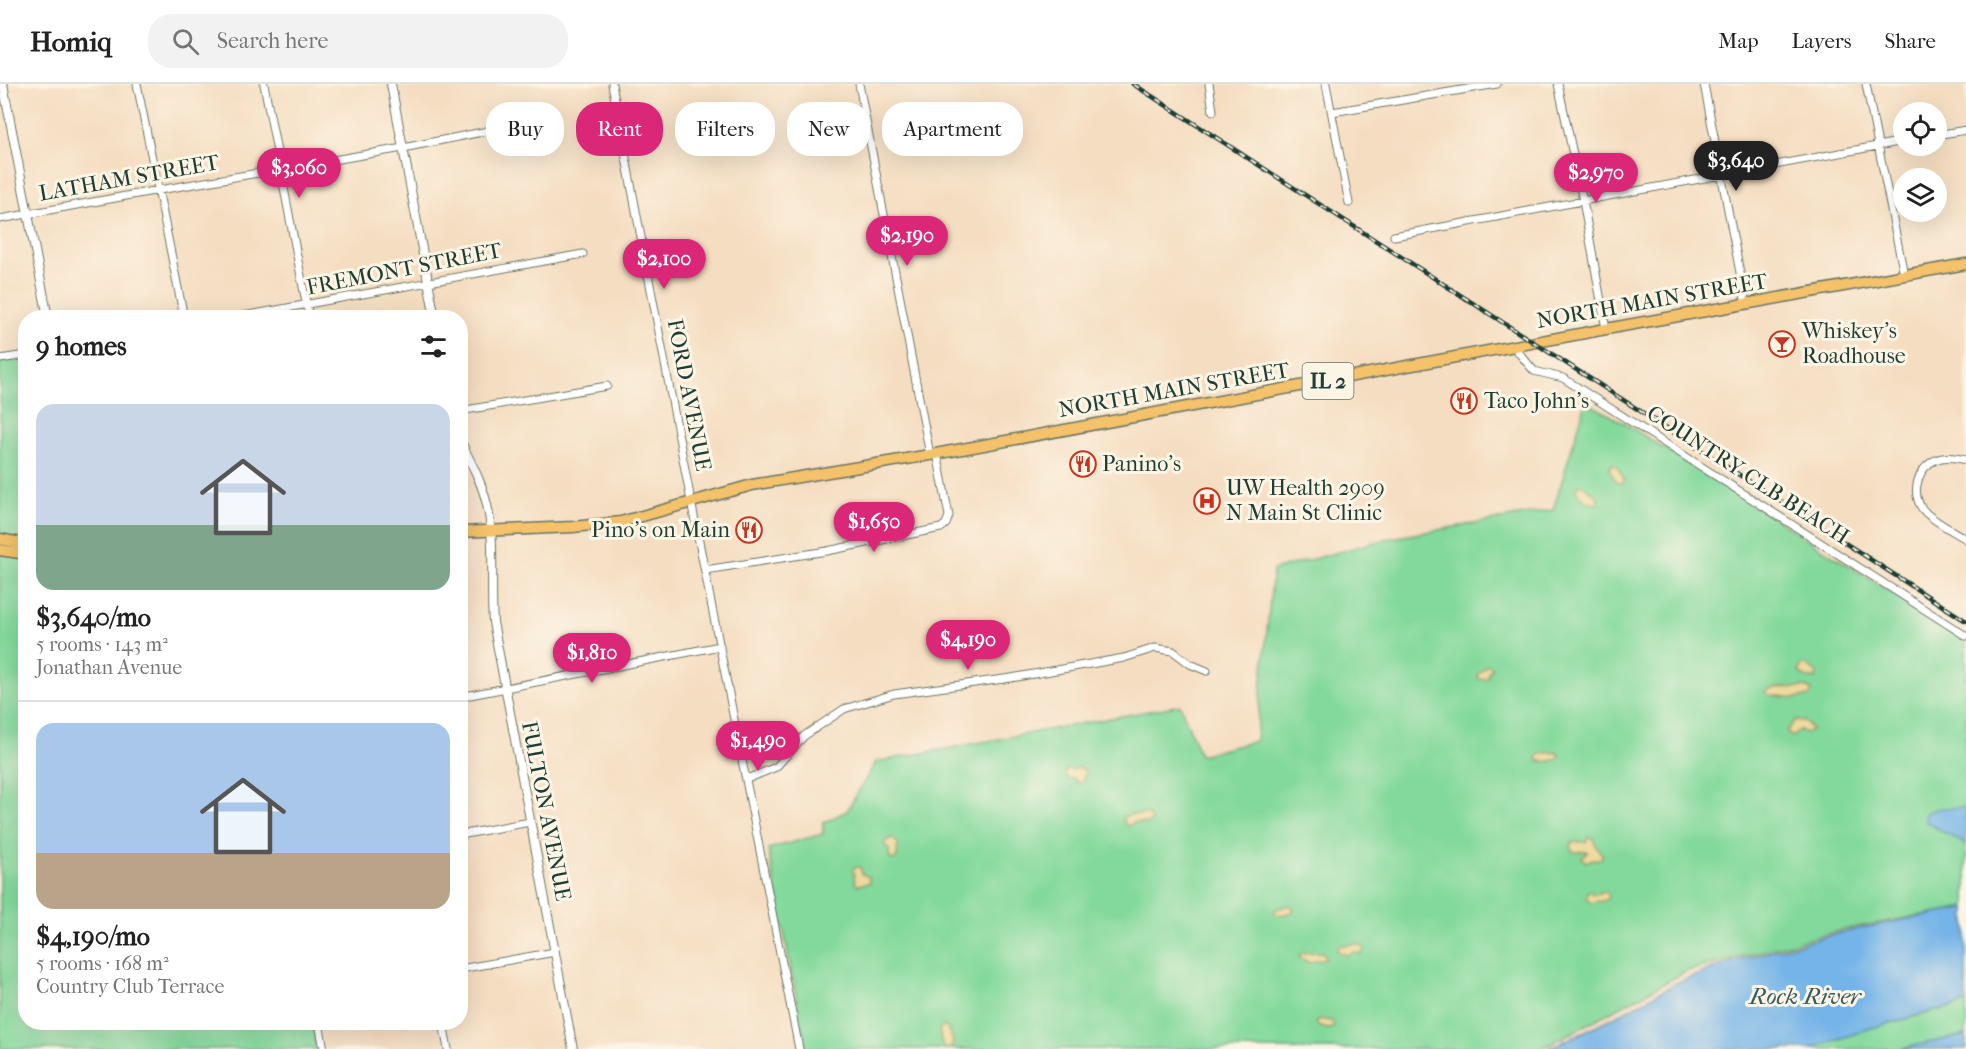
<!DOCTYPE html>
<meta charset="utf-8">
<style>
:root{--surface:#fff;--page:#f2f2f2;--text:#222;--muted:#767676;--line:#e0e0e0;--accent:#db2777}
body{margin:0;font-family:"IM FELL French Canon",serif;background:var(--page);color:var(--text);height:100vh;display:flex;flex-direction:column;font-size:22px;white-space:nowrap}
*{box-sizing:border-box;margin:0}
p{font-size:20px;color:var(--muted)}
.icon{flex:none;width:33px;height:33px;fill:none;stroke:currentColor;stroke-width:2;stroke-linecap:round;stroke-linejoin:round}
.map{position:relative;flex:1;overflow:hidden}
.side{position:absolute;left:18px;top:226px;width:450px;height:720px;display:flex;flex-direction:column;background:var(--surface);border-radius:24px;box-shadow:0 6px 24px #0002}
.side>*{flex:none}
.guide{position:absolute;left:486px;top:18px;width:570px;height:54px;display:flex;gap:12px}
.fabs{position:absolute;left:1893px;top:18px;display:grid;gap:12px}
.fabs a{display:grid;place-items:center;width:54px;height:54px;border-radius:50%;background:var(--surface);box-shadow:0 6px 24px #0002;font-size:30px}
.price{position:absolute;translate:-50% -51px;padding:0 14px;border-radius:21px;background:var(--accent);color:#fff;font-size:20px;line-height:39px;filter:drop-shadow(0 2px 3px #0008)}
.price::after{content:'';position:absolute;left:50%;top:36px;width:18px;height:14px;margin-left:-9px;background:inherit;clip-path:polygon(0 0,100% 0,50% 100%)}
.price.on{background:#222;color:#fff}
ul{padding:0;list-style:none}
li{display:grid;align-content:center;gap:12px;height:318px;padding:0 18px}
li+li{border-top:2px solid var(--line)}
li span{display:grid;place-items:center;height:186px;border-radius:18px;color:#555}
li>.icon{margin-inline-start:auto}
span .icon{width:108px;height:108px;fill:#fffc;stroke-width:1}
li b{font-size:26px}
h2{display:flex;justify-content:space-between;align-items:center;height:72px;padding:0 18px;font-size:26px}
.chip{padding:0 21px;border-radius:24px;background:var(--surface);box-shadow:0 6px 24px #0002;font-size:21px;line-height:54px}
.chip.on{background:var(--accent);color:#fff}
header{display:flex;align-items:center;gap:36px;box-sizing:border-box;height:84px;padding:0 30px;background:var(--surface);border-bottom:2px solid var(--line)}
header strong{font-size:28px}
nav{display:flex;gap:33px;margin-inline-start:auto;font-size:21px}
.search{width:420px;height:54px;background:var(--page);display:flex;align-items:center;gap:15px;box-sizing:border-box;padding:0 21px;border-radius:24px;color:var(--muted);font-size:22px}
.map>svg:first-child{display:block}
.green{fill:#83d99c;stroke:#518b68;stroke-width:1.5}
.sand{fill:#eeda9e;stroke:#868c69;stroke-width:1.5}
.water{fill:#74b4e8;stroke:#4a788e;stroke-width:1.5}
.lines{fill:none;stroke-linecap:round;stroke-linejoin:round}
.minor-casing{stroke:#6a7565;stroke-width:9}
.tertiary-casing{stroke:#6a7565;stroke-width:10}
.primary-casing{stroke:#6a7565;stroke-width:13}
.minor{stroke:#fff;stroke-width:7}
.tertiary{stroke:#fff;stroke-width:8}
.primary{stroke:#f3c26a;stroke-width:10}
.rail-casing{stroke:#1f3d34;stroke-width:4.5}
.rail{stroke:#fcf5e5;stroke-width:2;stroke-dasharray:7;stroke-linecap:butt}
.labels{text-anchor:middle;dominant-baseline:central;stroke-width:6;stroke-linejoin:round;paint-order:stroke}
.shield{fill:#fcf5e5;stroke:#617469;stroke-width:1.5}
.shield-label{font-size:21px;font-weight:bold;fill:#1f3d34}
.street-label{font-size:22px;fill:#1f3d34;stroke:#fcf5e5}
.poi-label{font-size:22px;fill:#1f3d34;stroke:#fcf5e5;text-anchor:start}
.water-label{font-size:24px;font-style:italic;fill:#345b61;stroke:#fcf5e5}
</style>
<header>
<strong>Homiq</strong>
<div class="search"><svg class="icon" aria-label="search" viewBox="0 0 24 24"><circle cx="10" cy="10" r="6"/><path d="M15 15l6 6"/></svg>Search here</div>
<nav><a>Map</a><a>Layers</a><a>Share</a></nav>
</header>
<div class="map">
<svg width="1966" height="965" viewBox="0 0 1966 965">
<rect width="100%" height="100%" fill="#fcf5e5"/>
<filter id="ink" filterUnits="userSpaceOnUse"><feTurbulence type="fractalNoise" baseFrequency=".0167" numOctaves="2"/><feDisplacementMap in="SourceGraphic" scale="12" xChannelSelector="R" yChannelSelector="G"/><feConvolveMatrix kernelMatrix="1 2 1 2 8 2 1 2 1" color-interpolation-filters="sRGB"/></filter>
<filter id="wash" filterUnits="userSpaceOnUse"><feTurbulence type="fractalNoise" baseFrequency=".008" numOctaves="4" result="noise"/><feDisplacementMap in="SourceGraphic" scale="24" xChannelSelector="R" yChannelSelector="G"/><feGaussianBlur stdDeviation="1.35" result="paint"/><feColorMatrix in="noise" values="0 0 0 0 0 0 0 0 0 0 0 0 0 0 0 0 0 1.4 0 .05"/><feComposite in="paint" operator="in"/></filter>
<g filter="url(#wash)">
<rect width="100%" height="100%" fill="#f5ddc1"/>
<path class="green" d="M 25,274 L 25,459 L 0,455 L 0,278 Z
M 1586,318 L 1624,339 L 1966,556 L 1966,823 L 1846,845 L 1687,887 L 1541,965 L 806,965 L 768,765 L 823,750 L 823,739 L 847,727 L 876,678 L 1180,621 L 1200,671 L 1256,657 L 1273,486 L 1386,455 L 1553,426 Z
M 0,469 L 25,473 L 26,939 L 312,939 L 317,965 L 0,965 Z
M 1966,919 L 1966,951 L 1899,965 L 1810,965 L 1871,944 Z"/>
<path class="sand" d="M 1612,380 L 1616,381 L 1624,395 L 1623,399 L 1617,399 L 1609,385 Z
M 1578,401 L 1583,401 L 1598,413 L 1598,419 C 1589,422 1580,414 1576,407 Z
M 1488,580 L 1492,584 L 1488,589 L 1488,594 L 1478,595 L 1478,590 Z
M 1804,580 L 1817,589 L 1816,595 L 1807,594 L 1799,589 L 1800,582 Z
M 1805,603 L 1812,606 L 1810,612 L 1795,614 L 1768,611 L 1765,608 C 1772,601 1794,605 1805,603 Z
M 1795,637 L 1805,638 L 1812,645 L 1806,649 L 1800,646 L 1793,652 L 1790,652 L 1787,647 Z
M 1549,668 L 1558,669 L 1560,673 C 1556,677 1542,679 1537,676 L 1538,671 Z
M 1079,683 L 1086,688 L 1081,699 L 1078,699 L 1074,694 L 1068,695 L 1065,692 L 1066,685 L 1073,686 Z
M 1146,730 L 1152,735 L 1148,740 L 1135,738 L 1128,742 L 1124,740 L 1123,733 L 1127,731 Z
M 1589,753 L 1594,754 L 1595,761 L 1603,772 L 1600,775 L 1593,775 L 1586,778 L 1582,774 L 1587,769 L 1587,767 L 1573,768 L 1570,762 L 1573,758 L 1587,758 Z
M 892,754 L 898,759 L 897,774 L 893,776 L 889,773 L 889,766 L 884,760 L 887,756 Z
M 855,783 L 860,783 L 862,790 L 869,793 L 869,799 L 857,801 L 855,799 L 853,785 Z
M 1588,807 L 1595,810 L 1605,807 L 1608,813 L 1606,816 L 1591,819 L 1586,814 Z
M 1289,821 L 1294,824 L 1291,829 L 1278,831 L 1274,830 L 1276,825 Z
M 1355,860 L 1363,862 L 1364,867 L 1361,870 L 1354,868 L 1347,871 L 1337,867 L 1338,862 Z
M 1313,868 L 1323,868 L 1326,874 L 1309,879 L 1299,873 L 1301,869 Z
M 1319,935 L 1332,937 L 1334,943 L 1329,945 L 1319,943 L 1316,939 Z
M 944,942 C 950,945 953,955 953,961 L 949,965 L 943,964 L 939,946 Z"/>
<path class="water" d="M 1940,724 L 1966,724 L 1966,761 L 1926,738 L 1925,734 L 1926,728 Z
M 1966,824 L 1966,919 L 1871,944 L 1810,965 L 1548,965 L 1624,928 L 1676,899 L 1727,879 L 1847,847 Z
M 1966,951 L 1966,965 L 1899,965 Z"/>
</g>
<g filter="url(#ink)">
<g class="lines">
<g class="minor-casing">
<path id="minor" d="M 137,0 L 184,234
M 264,0 L 309,234
M 612,0 L 691,417 L 799,965
M 859,0 L 930,371
M 1209,0 L 1213,27
M 1326,0 L 1349,119
M 1558,0 L 1583,117 L 1606,245
M 1704,0 L 1746,220
M 1866,0 L 1904,191
M 1332,28 L 1497,0
M 1936,51 L 1966,46
M 0,135 L 159,106 L 403,64 L 547,35
M 1394,152 L 1904,57
M 232,234 L 583,170
M 1514,263 L 1534,287 L 1563,294 L 1966,552
M 0,275 L 26,271
M 460,327 L 607,302
M 1966,376 C 1958,374 1946,372 1938,375 C 1916,383 1909,413 1926,429 C 1937,439 1953,447 1966,455
M 705,486 L 827,467 L 941,444 L 946,440 L 949,432 L 937,369
M 460,613 L 720,562
M 747,695 L 776,683 L 804,652 L 844,625 L 894,610 L 1011,594 L 1124,574 L 1155,564 L 1173,567 L 1190,580 L 1207,587
M 460,751 L 530,738
M 460,885 L 555,868
M 319,939 L 324,965
M 443,939 L 448,965"/>
</g>
<g class="tertiary-casing">
<path id="tertiary" d="M 3,0 L 48,234
M 391,0 L 435,234
M 460,356 C 470,377 482,398 487,421 C 496,459 490,499 493,538 L 573,965"/>
</g>
<g class="primary-casing">
<path id="primary" d="M 460,448 L 573,443 L 621,438 L 752,401 L 930,371 L 1606,245 L 1966,180
M 0,455 L 26,460
M 0,466 L 26,470"/>
</g>
<use href="#minor" class="minor"/>
<use href="#tertiary" class="tertiary"/>
<use href="#primary" class="primary"/>
<g class="rail-casing">
<path id="rail" d="M 1133,0 L 1966,537"/>
</g>
<use href="#rail" class="rail"/>
</g>
</g>
<defs>
<g id="bar-ring" transform="scale(1.35)"><circle r="9.5" fill="#fcf5e5" stroke="#c8321e" stroke-width="1.5"/><path d="M-6-5H6L.8 .8V4.5H3.5V6h-7V4.5H-.8V.8Z" fill="#c8321e"/></g>
<g id="restaurant-ring" transform="scale(1.35)"><circle r="9.5" fill="#fcf5e5" stroke="#c8321e" stroke-width="1.5"/><path d="M-5-6h1v4h1v-4h1v4h1v-4h1v5L-1.5 .5V6h-2V.5L-5-1ZM5-6V6H3V1.5H1.5Q1.5-4 5-6Z" fill="#c8321e"/></g>
<g id="hospital-ring" transform="scale(1.35)"><circle r="9.5" fill="#fcf5e5" stroke="#c8321e" stroke-width="1.5"/><path d="M-5-5h3v3.5h4V-5h3V5h-3V1.5h-4V5h-3Z" fill="#c8321e"/></g>
</defs>
<g fill-rule="evenodd">
<use href="#bar-ring" x="1782" y="260"/>
<use href="#restaurant-ring" x="1464" y="317"/>
<use href="#restaurant-ring" x="1083" y="380"/>
<use href="#hospital-ring" x="1207" y="417"/>
<use href="#restaurant-ring" x="749" y="446"/>
</g>
<g class="labels">
<rect class="shield" x="1302.5" y="279" width="51" height="36" rx="4.5"/>
<g class="shield-label">
<text x="1328" y="297">IL 2</text>
</g>
<g class="street-label">
<text transform="translate(129 94) rotate(-10)">LATHAM STREET</text>
<text transform="translate(404 185) rotate(-11)">FREMONT STREET</text>
<text transform="translate(1652 217) rotate(-10)">NORTH MAIN STREET</text>
<text transform="translate(1174 306) rotate(-10)">NORTH MAIN STREET</text>
<text transform="translate(689 311) rotate(79)">FORD AVENUE</text>
<text transform="translate(1748 391) rotate(33)">COUNTRY CLB BEACH</text>
<text transform="translate(546 727) rotate(79)">FULTON AVENUE</text>
</g>
<g class="poi-label">
<text x="1802" y="247">Whiskey's<tspan x="1802" dy="25">Roadhouse</tspan></text>
<text x="1484" y="317">Taco John's</text>
<text x="1102" y="380">Panino's</text>
<text x="1226" y="404">UW Health 2909<tspan x="1226" dy="25">N Main St Clinic</tspan></text>
<text x="730" y="446" text-anchor="end">Pino's on Main</text>
</g>
<g class="water-label">
<text x="1805" y="912">Rock River</text>
</g>
</g>
</svg>
<div class="fabs">
<a><svg class="icon" aria-label="locate" viewBox="0 0 24 24"><circle cx="12" cy="12" r="6"/><path d="M12 2v4M12 18v4M2 12h4M18 12h4"/></svg></a>
<a><svg class="icon" aria-label="layers" viewBox="0 0 24 24"><path d="M12 4l9 5-9 5-9-5zM3 14l9 5 9-5"/></svg></a>
</div>
<b class="price on" style="left:1736px;top:108px">$3,640</b>
<b class="price" style="left:299px;top:115px">$3,060</b>
<b class="price" style="left:1596px;top:120px">$2,970</b>
<b class="price" style="left:907px;top:183px">$2,190</b>
<b class="price" style="left:664px;top:206px">$2,100</b>
<b class="price" style="left:874px;top:469px">$1,650</b>
<b class="price" style="left:968px;top:587px">$4,190</b>
<b class="price" style="left:592px;top:600px">$1,810</b>
<b class="price" style="left:758px;top:688px">$1,490</b>
<div class="guide">
<a class="chip">Buy</a>
<a class="chip on">Rent</a>
<a class="chip">Filters</a>
<a class="chip">New</a>
<a class="chip">Apartment</a>
</div>
<section class="side">
<h2>9 homes<svg class="icon" aria-label="filters" viewBox="0 0 24 24"><path d="M4 7h16M4 17h16"/><circle cx="9" cy="7" r="2"/><circle cx="15" cy="17" r="2"/></svg></h2>
<ul>
<li><span style="background:linear-gradient(#c9d6e8 65%,#7fa58c 0)"><svg class="icon" aria-label="home" viewBox="0 0 24 24"><path d="M3 11l9-7 9 7M6 9v11h12V9"/></svg></span><div><b>$3,640/mo</b><p>5 rooms · 143 m²</p><p>Jonathan Avenue</p></div></li>
<li><span style="background:linear-gradient(#a9c7e8 70%,#b9a48a 0)"><svg class="icon" aria-label="home" viewBox="0 0 24 24"><path d="M3 11l9-7 9 7M6 9v11h12V9"/></svg></span><div><b>$4,190/mo</b><p>5 rooms · 168 m²</p><p>Country Club Terrace</p></div></li>
</ul>
</section>
</div>
